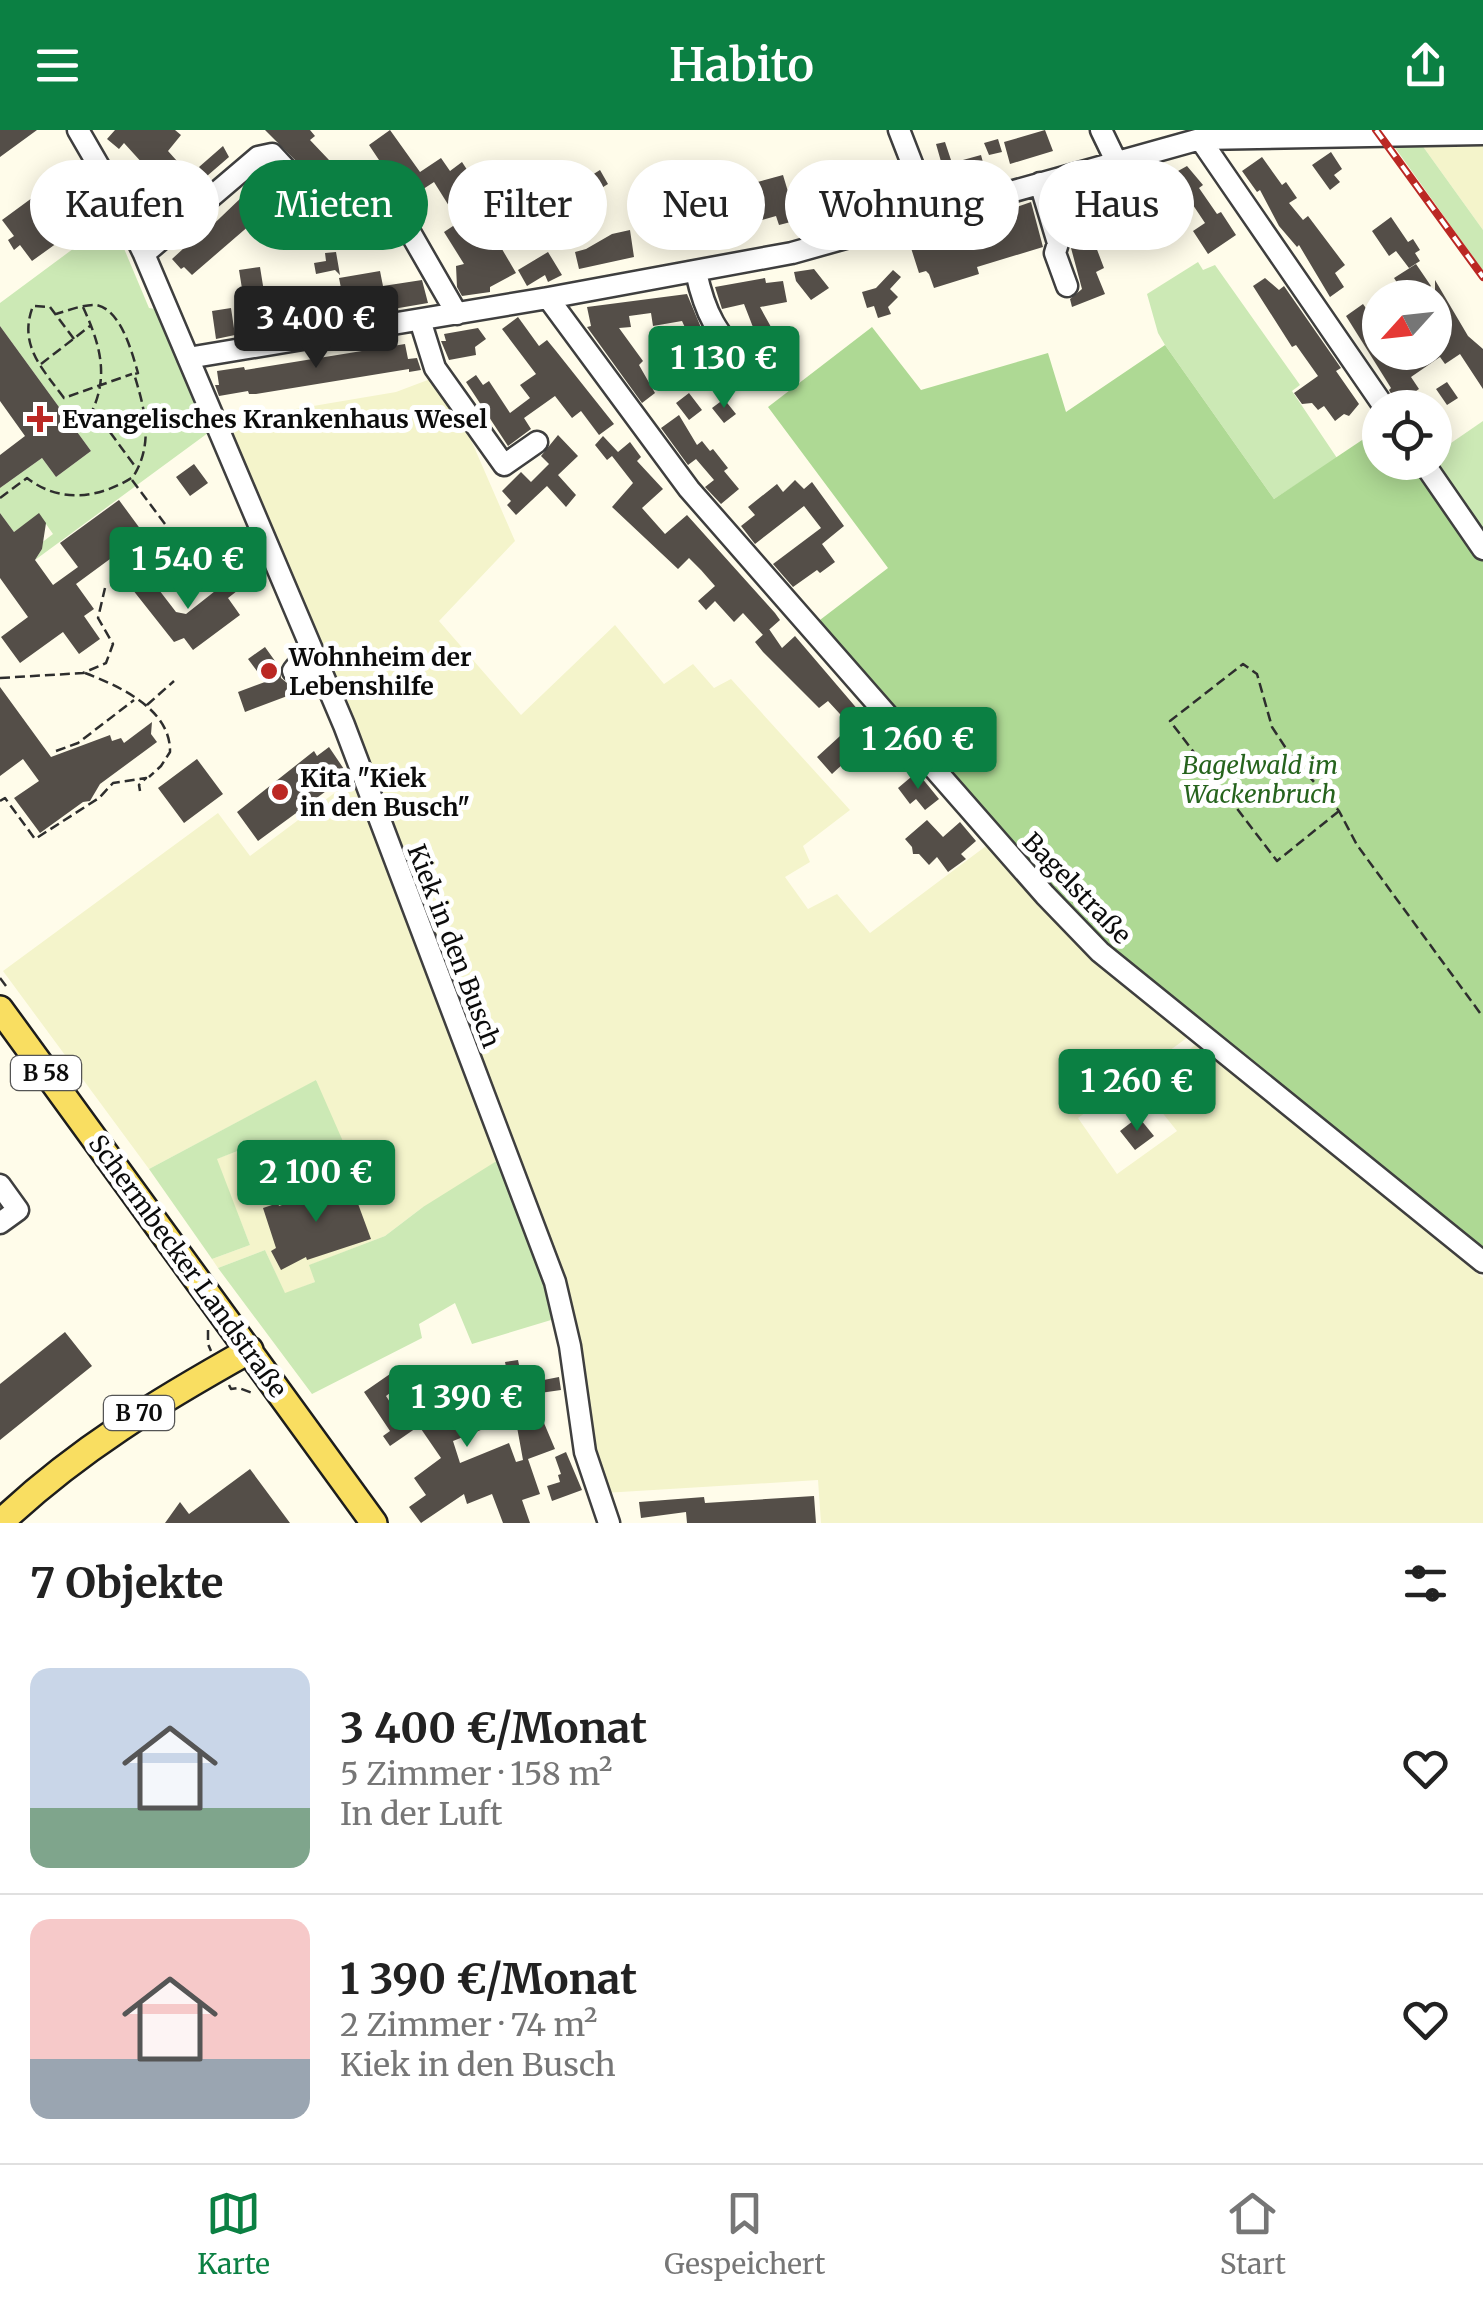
<!DOCTYPE html>
<html lang="de">
<meta charset="utf-8">
<style>
:root{--surface:#fff;--page:#f6f6f6;--text:#222;--muted:#767676;--line:#e0e0e0;--accent:#0b8043}
body{margin:0;font-family:Merriweather,serif;background:var(--page);color:var(--text);height:100vh;display:flex;flex-direction:column;font-size:38px;white-space:nowrap}
*{box-sizing:border-box;margin:0}
p{font-size:32px;color:var(--muted)}
.icon{flex:none;width:55px;height:55px;fill:none;stroke:currentColor;stroke-width:2;stroke-linecap:round;stroke-linejoin:round}
.map{position:relative;height:1393px;overflow:hidden}
.side{display:flex;flex-direction:column;background:var(--surface);flex:1}
.side>*{flex:none}
.hud{position:absolute;left:30px;top:30px;width:1425px;height:90px;display:flex;gap:20px}
.needle{width:65px;rotate:243deg}
.tools{position:absolute;left:1362px;top:150px;display:grid;gap:20px}
.tools a{display:grid;place-items:center;width:90px;height:90px;border-radius:50%;background:var(--surface);box-shadow:0 5px 25px #0003;font-size:50px}
.price{position:absolute;translate:-50% -85px;padding:0 22px;border-radius:10px;background:var(--accent);color:#fff;font-size:32px;line-height:65px;filter:drop-shadow(0 2px 5px #0008)}
.price::after{content:'';position:absolute;left:50%;top:60px;width:30px;height:22px;margin-left:-15px;background:inherit;clip-path:polygon(0 0,100% 0,50% 100%)}
.price.active{background:#222;color:#fff}
ul{padding:0;list-style:none}
li{display:flex;align-items:center;gap:30px;height:250px;padding:0 30px}
li+li{border-top:2px solid var(--line)}
li span{display:grid;place-items:center;flex:none;width:280px;height:200px;border-radius:20px;color:#555}
li>.icon{margin-inline-start:auto}
span .icon{width:120px;height:120px;fill:#fffc;stroke-width:1}
li b{font-size:42px}
h2{display:flex;justify-content:space-between;align-items:center;height:120px;padding:0 30px;font-size:42px}
.tag{padding:0 35px;border-radius:45px;background:var(--surface);box-shadow:0 5px 25px #0003;font-size:35px;line-height:90px}
.tag.active{background:var(--accent);color:#fff}
header{display:flex;justify-content:space-between;align-items:center;height:130px;padding:0 30px;background:var(--accent);color:#fff;font-size:45px;font-weight:600}
.tab-bar{display:flex;justify-content:space-around;align-items:center;height:140px;border-top:2px solid var(--line);background:var(--surface);font-size:28px;color:var(--muted)}
.tab-bar a{display:grid;justify-items:center;gap:5px}
.tab-bar .active{color:var(--accent)}
.map>svg:first-child{display:block}
.farmland{fill:#f4f4cb}
.green{fill:#cce9b5}
.forest{fill:#aed994}
.building{fill:#544e48}
.lines{fill:none;stroke-linecap:round;stroke-linejoin:round}
.minor-casing{stroke:#3f3f3f;stroke-width:25}
.major-casing{stroke:#1d1d1d;stroke-width:30}
.path{stroke:#2e2e2e;stroke-width:2.5;stroke-dasharray:10 5;stroke-linecap:butt}
.minor{stroke:#fff;stroke-width:20}
.major{stroke:#f9de61;stroke-width:25}
.rail-casing{stroke:#bb2824;stroke-width:8}
.rail{stroke:#fff;stroke-width:4;stroke-dasharray:11;stroke-linecap:butt}
.poi-dot{fill:#bb2824;stroke:#fff;stroke-width:4}
.labels{text-anchor:middle;dominant-baseline:central;stroke-width:10;stroke-linejoin:round;paint-order:stroke}
.shield{fill:#fff;stroke:#555;stroke-width:2.5}
.shield-label{font-size:22px;font-weight:bold;fill:#0c0c0c}
.poi-label{font-size:25px;font-weight:bold;fill:#0c0c0c;stroke:#fff;text-anchor:start}
.park-label{font-size:25px;font-style:italic;fill:#26631d;stroke:#fff}
.street-label{font-size:25px;fill:#0c0c0c;stroke:#fff}
</style>
<header><svg class="icon" aria-label="menu" viewBox="0 0 24 24"><path d="M4 6h16M4 12h16M4 18h16"/></svg>Habito<svg class="icon" aria-label="share" viewBox="0 0 24 24"><path d="M12 15V3M7 8l5-5 5 5M5 13v7h14v-7"/></svg></header>
<div class="map">
<svg width="1483" height="1393" viewBox="0 0 1483 1393">
<rect width="100%" height="100%" fill="#fffcea"/>
<path class="farmland" d="M 1483,10 L 1483,100 L 1419,11 Z
M 433,248 L 461,287 L 515,411 L 439,491 L 521,585 L 615,495 L 664,554 L 693,534 L 714,558 L 731,549 L 850,680 L 803,716 L 810,732 L 785,747 L 808,779 L 837,764 L 870,803 L 990,713 L 1072,810 L 1188,907 L 1078,988 L 1117,1044 L 1177,1001 L 1140,955 L 1198,913 L 1483,1148 L 1483,1393 L 821,1393 L 818,1350 L 604,1363 L 588,1315 L 569,1184 L 423,1077 L 385,1106 L 310,1135 L 315,1152 L 285,1164 L 265,1120 L 218,1138 L 212,1129 L 250,1115 L 216,1029 L 264,1011 L 317,950 L 149,1039 L 3,841 L 218,683 L 250,726 L 368,638 L 224,291 L 396,262 Z"/>
<path class="green" d="M 1419,11 L 1483,100 L 1483,141 L 1391,12 Z
M 112,90 L 149,178 L 155,179 L 212,300 L 35,430 L 42,419 L 40,414 L 53,404 L 39,384 L 14,402 L 0,383 L 0,358 L 42,328 L 56,347 L 91,321 L 0,196 L 0,173 Z
M 1198,132 L 1203,140 L 1215,135 L 1300,255 L 1292,261 L 1337,328 L 1274,369 L 1165,215 L 1158,203 L 1147,164 Z
M 1483,291 L 1483,411 L 1435,332 L 1435,324 Z
M 316,950 L 356,1041 L 284,1066 L 263,1011 L 217,1029 L 250,1115 L 212,1129 L 149,1039 Z
M 503,1027 L 561,1187 L 472,1214 L 455,1173 L 419,1194 L 422,1208 L 312,1264 L 218,1138 L 265,1120 L 285,1163 L 315,1152 L 309,1135 L 385,1106 L 423,1077 Z"/>
<path class="forest" d="M 872,197 L 921,260 L 1048,223 L 1066,282 L 1165,215 L 1274,369 L 1380,298 L 1380,332 L 1415,333 L 1483,428 L 1483,1124 L 1134,839 L 1068,773 L 816,493 L 888,438 L 768,277 Z"/>
<path class="building" d="M 0,0 L 37,0 L 0,27 Z
M 115,0 L 175,0 L 181,5 L 168,21 L 186,41 L 172,55 L 183,67 L 169,80 L 155,64 L 148,70 L 139,60 L 154,46 L 124,13 L 119,19 L 107,9 Z
M 265,0 L 310,0 L 315,6 L 310,10 L 329,30 L 312,47 Z
M 390,0 L 420,42 L 441,28 L 450,41 L 462,32 L 492,78 L 485,82 L 492,93 L 484,98 L 495,116 L 499,114 L 516,143 L 490,157 L 490,162 L 462,166 L 457,157 L 456,136 L 464,134 L 444,102 L 459,92 L 434,52 L 411,67 L 400,50 L 395,54 L 369,15 Z
M 1045,0 L 1053,21 L 1010,34 L 1004,12 Z
M 998,9 L 1002,22 L 989,25 L 984,13 Z
M 945,12 L 952,33 L 981,25 L 987,47 L 940,60 L 932,38 L 942,35 L 936,14 Z
M 223,16 L 229,27 L 207,46 L 199,37 Z
M 1331,22 L 1342,39 L 1334,45 L 1340,52 L 1330,60 L 1312,35 Z
M 1262,27 L 1282,55 L 1286,52 L 1297,68 L 1289,73 L 1303,90 L 1308,86 L 1345,135 L 1335,143 L 1344,157 L 1330,167 L 1299,115 L 1297,117 L 1279,96 L 1260,60 L 1257,62 L 1242,41 Z
M 1187,36 L 1203,55 L 1199,58 L 1217,84 L 1221,82 L 1236,105 L 1208,124 L 1193,101 L 1205,93 L 1185,63 L 1157,71 L 1158,75 L 1146,79 L 1136,47 L 1157,41 L 1160,51 Z
M 600,40 L 608,54 L 576,74 L 568,60 Z
M 269,41 L 288,62 L 192,145 L 184,137 L 181,139 L 172,129 L 196,107 L 198,109 Z
M 66,43 L 96,85 L 32,131 L 20,115 L 14,120 L 8,110 L 14,106 L 2,90 Z
M 783,45 L 789,65 L 823,56 L 830,82 L 779,95 L 776,86 L 755,92 L 756,100 L 683,115 L 677,85 L 717,77 L 710,61 L 721,55 L 731,76 L 756,70 L 750,54 Z
M 842,45 L 846,58 L 828,63 L 825,50 Z
M 888,47 L 890,53 L 903,49 L 911,69 L 859,83 L 852,56 Z
M 1109,49 L 1114,65 L 1107,67 L 1114,89 L 1097,95 L 1087,55 Z
M 351,53 L 368,72 L 360,80 L 371,92 L 360,102 L 346,80 L 326,98 L 322,94 L 306,109 L 301,104 L 275,111 L 272,100 L 291,95 L 309,79 L 320,90 L 319,86 L 335,70 L 340,60 Z
M 651,72 L 653,75 L 671,107 L 658,109 L 656,101 L 652,102 L 639,78 Z
M 1031,72 L 1043,117 L 977,137 L 979,144 L 934,158 L 929,144 L 926,141 L 919,143 L 911,118 L 960,104 L 958,97 Z
M 1391,87 L 1408,112 L 1413,109 L 1420,120 L 1415,123 L 1420,131 L 1409,138 L 1396,121 L 1389,126 L 1372,101 Z
M 630,100 L 634,127 L 579,139 L 575,122 L 586,119 L 612,104 Z
M 1093,109 L 1104,138 L 1096,142 L 1105,164 L 1072,177 L 1070,169 L 1082,159 L 1071,118 Z
M 336,122 L 340,145 L 335,140 L 316,144 L 314,133 L 326,131 L 325,123 Z
M 548,122 L 562,145 L 548,152 L 545,145 L 527,156 L 518,140 Z
M 1416,134 L 1431,156 L 1415,168 L 1407,168 L 1394,148 Z
M 260,137 L 265,168 L 244,171 L 239,140 Z
M 814,139 L 829,158 L 811,170 L 796,151 L 794,142 Z
M 893,140 L 901,147 L 890,159 L 898,167 L 888,177 L 891,184 L 878,188 L 874,176 L 867,178 L 862,162 L 876,158 Z
M 380,141 L 383,156 L 422,150 L 428,173 L 387,180 L 384,162 L 343,168 L 339,148 Z
M 765,148 L 766,153 L 783,151 L 787,172 L 760,177 L 776,206 L 774,208 L 785,222 L 770,234 L 754,213 L 758,210 L 744,174 L 722,179 L 715,157 Z
M 1265,148 L 1279,160 L 1284,156 L 1341,238 L 1336,241 L 1359,274 L 1349,286 L 1344,284 L 1335,291 L 1324,276 L 1318,280 L 1312,273 L 1302,274 L 1294,263 L 1318,246 L 1296,215 L 1292,217 L 1253,156 Z
M 1435,150 L 1468,206 L 1483,219 L 1483,259 L 1460,224 L 1445,234 L 1440,227 L 1411,247 L 1419,259 L 1413,263 L 1423,278 L 1399,278 L 1389,260 L 1391,258 L 1346,186 L 1363,174 L 1380,198 L 1380,222 L 1437,222 L 1446,214 L 1435,197 Z
M 312,160 L 317,191 L 296,195 L 294,185 L 273,189 L 271,176 L 292,172 L 290,164 Z
M 687,164 L 702,200 L 698,204 L 716,229 L 720,244 L 698,257 L 683,237 L 678,226 L 693,215 L 682,191 L 653,196 L 651,183 L 629,186 L 631,197 L 619,198 L 643,231 L 639,235 L 655,263 L 642,273 L 587,197 L 591,196 L 587,177 Z
M 231,178 L 235,205 L 216,209 L 212,181 Z
M 518,187 L 539,216 L 547,210 L 556,221 L 614,294 L 599,305 L 581,281 L 572,288 L 555,266 L 524,288 L 531,299 L 508,316 L 466,252 L 476,245 L 483,255 L 489,251 L 510,283 L 530,268 L 520,255 L 536,244 L 502,199 Z
M 0,196 L 91,321 L 56,347 L 42,328 L 0,358 L 0,325 L 25,306 L 0,271 Z
M 478,198 L 486,209 L 475,217 L 476,225 L 449,230 L 441,211 L 446,211 L 444,204 Z
M 405,214 L 408,229 L 417,228 L 421,240 L 409,242 L 409,239 L 256,264 L 249,264 L 248,261 L 219,266 L 215,255 L 219,255 L 217,241 L 244,237 L 245,240 Z
M 1447,252 L 1458,268 L 1447,275 L 1436,259 Z
M 689,263 L 702,280 L 689,290 L 676,273 Z
M 724,269 L 736,284 L 724,293 L 712,278 Z
M 1435,279 L 1450,301 L 1435,311 Z
M 679,285 L 697,315 L 702,311 L 710,321 L 713,319 L 728,338 L 724,341 L 739,359 L 721,374 L 705,357 L 714,350 L 696,329 L 688,335 L 661,298 Z
M 558,305 L 578,326 L 558,345 L 576,365 L 566,377 L 547,356 L 516,385 L 507,375 L 511,371 L 502,361 L 521,342 L 531,352 L 549,334 L 541,326 Z
M 603,306 L 618,322 L 630,312 L 641,327 L 637,331 L 663,359 L 642,378 L 665,404 L 687,385 L 775,483 L 780,490 L 763,505 L 743,483 L 734,492 L 715,471 L 706,480 L 698,471 L 715,456 L 701,440 L 689,428 L 678,439 L 612,377 L 633,353 L 612,326 L 607,330 L 595,315 Z
M 194,334 L 208,353 L 190,366 L 176,347 Z
M 795,350 L 804,359 L 812,352 L 844,396 L 822,414 L 835,432 L 820,443 L 817,440 L 793,457 L 773,434 L 821,398 L 804,376 L 755,414 L 741,396 L 755,385 L 748,377 L 777,354 L 783,362 Z
M 119,370 L 144,404 L 76,454 L 94,479 L 84,486 L 100,509 L 79,524 L 63,502 L 20,533 L 1,507 L 28,487 L 0,448 L 0,383 L 14,402 L 39,383 L 46,393 L 42,419 L 35,430 L 53,455 L 78,437 L 60,413 Z
M 137,441 L 151,459 L 156,456 L 176,482 L 186,484 L 229,450 L 237,461 L 228,468 L 240,485 L 193,520 L 184,508 L 174,512 L 125,450 Z
M 769,499 L 782,518 L 795,506 L 871,595 L 848,613 L 865,631 L 852,642 L 844,633 L 832,644 L 817,627 L 851,596 L 828,571 L 819,578 L 763,522 L 755,512 Z
M 265,517 L 280,538 L 281,548 L 298,562 L 245,582 L 238,562 L 265,552 L 248,529 Z
M 0,557 L 51,627 L 110,605 L 112,611 L 121,608 L 124,613 L 152,592 L 151,604 L 157,612 L 100,654 L 90,671 L 83,672 L 40,703 L 14,668 L 39,651 L 23,629 L 0,646 Z
M 329,617 L 348,645 L 258,711 L 237,682 L 314,621 L 317,626 Z
M 197,629 L 223,664 L 184,693 L 158,658 Z
M 917,642 L 939,669 L 925,680 L 916,669 L 910,674 L 898,658 Z
M 927,690 L 943,707 L 960,692 L 976,711 L 961,724 L 966,729 L 948,742 L 937,727 L 929,735 L 919,724 L 913,724 L 912,717 L 905,709 Z
M 1141,990 L 1154,1006 L 1135,1020 L 1120,1001 L 1133,991 L 1136,994 Z
M 350,1052 L 371,1109 L 307,1130 L 306,1127 L 281,1140 L 271,1121 L 276,1118 L 263,1078 L 278,1073 L 279,1076 Z
M 65,1202 L 92,1236 L 0,1310 L 0,1254 Z
M 518,1230 L 523,1254 L 559,1247 L 561,1260 L 512,1267 L 505,1232 Z
M 390,1244 L 398,1257 L 386,1266 L 403,1292 L 421,1280 L 424,1283 L 441,1270 L 438,1263 L 483,1246 L 501,1292 L 453,1311 L 460,1333 L 509,1313 L 516,1332 L 523,1330 L 513,1275 L 519,1274 L 528,1299 L 544,1293 L 555,1319 L 528,1329 L 540,1364 L 522,1370 L 530,1393 L 503,1393 L 492,1364 L 467,1374 L 464,1364 L 421,1393 L 409,1377 L 426,1365 L 414,1348 L 441,1328 L 419,1296 L 390,1316 L 383,1306 L 390,1301 L 364,1262 Z
M 566,1322 L 582,1360 L 552,1371 L 547,1356 L 560,1352 L 558,1345 L 561,1344 L 555,1327 Z
M 250,1339 L 290,1393 L 165,1393 L 180,1372 L 189,1384 Z
M 814,1366 L 816,1393 L 687,1393 L 686,1382 L 641,1388 L 639,1372 L 704,1367 L 705,1373 Z"/>
<g class="lines">
<g class="minor-casing">
<path id="minor" d="M 78,0 L 115,64 L 144,124 L 344,595 L 555,1152 L 570,1216 L 585,1322 L 609,1393
M 899,0 L 932,85
M 1101,0 L 1116,31
M 1200,9 L 1385,278
M 1040,53 L 1058,113 L 1055,123 L 1067,156
M 399,83 L 457,184
M 144,124 L 258,27 L 272,24 L 309,64
M 696,142 C 706,188 717,201 746,237
M 548,168 L 689,359 L 1045,765 L 1100,822 L 1483,1132
M 420,190 L 435,238 L 504,335 L 537,312
M 188,228 L 548,168 L 792,123 L 1200,9 L 1483,4
M 1423,332 L 1483,419
M 311,518 L 293,541 L 303,547 L 318,533
M 0,1055 L 18,1080 L 0,1093"/>
</g>
<g class="major-casing">
<path id="major" d="M 0,879 L 374,1393
M 0,1393 C 77,1320 159,1271 250,1220"/>
</g>
<path class="path" d="M 83,177 C 99,212 109,243 93,279 L 137,339
M 74,209 L 50,177 L 33,176 C 18,215 42,238 64,268 L 132,244
M 41,234 L 90,196
M 132,350 L 174,406
M 0,368 L 27,348 C 60,374 100,368 133,347 C 154,314 145,279 134,244 L 138,243 C 132,223 121,179 96,175 C 84,174 67,181 56,184
M 85,543 C 119,556 171,579 170,622 L 161,636 L 149,647
M 0,548 L 83,543 L 106,533 L 113,514 L 98,488 L 105,458
M 147,575 L 174,551
M 56,621 L 78,613 L 134,570
M 0,671 L 5,668 L 35,709 L 99,668 L 113,653 L 146,648 L 139,655 L 140,661
M 1339,681 L 1277,731 L 1170,591 L 1243,534 L 1257,544 L 1272,597 L 1289,623 L 1339,681 L 1357,715 L 1483,887
M 0,848 L 9,860
M 208,1200 L 208,1214 L 211,1221
M 229,1255 L 231,1259 L 239,1258 L 255,1264"/>
<use href="#minor" class="minor"/>
<use href="#major" class="major"/>
<g class="rail-casing">
<path id="rail" d="M 1376,0 L 1483,147"/>
</g>
<use href="#rail" class="rail"/>
</g>
<g class="poi-dot">
<path d="M35 274h10v10h10v10h-10v10h-10v-10h-10v-10h10z"/>
<circle cx="269" cy="541" r="10"/>
<circle cx="280" cy="662" r="10"/>
</g>
<g class="labels">
<g class="shield">
<rect x="11" y="926" width="70" height="34" rx="8"/>
<rect x="104" y="1266" width="70" height="34" rx="8"/>
</g>
<g class="shield-label">
<text x="46" y="943">B 58</text>
<text x="139" y="1283">B 70</text>
</g>
<g class="poi-label">
<text x="62" y="289">Evangelisches Krankenhaus Wesel</text>
<text x="289" y="527">Wohnheim der<tspan x="289" dy="29">Lebenshilfe</tspan></text>
<text x="300" y="648">Kita "Kiek<tspan x="300" dy="29">in den Busch"</tspan></text>
</g>
<g class="park-label">
<text x="1260" y="635">Bagelwald im<tspan x="1260" dy="29">Wackenbruch</tspan></text>
</g>
<g class="street-label">
<text transform="translate(1077 758) rotate(46)">Bagelstraße</text>
<text transform="translate(454 816) rotate(69)">Kiek in den Busch</text>
<text transform="translate(188 1136) rotate(54)">Schermbecker Landstraße</text>
</g>
</g>
</svg>
<div class="tools">
<a><svg class="needle" viewBox="-14 -14 28 28"><path d="M0-13l5 13h-10z" fill="#e53935"/><path d="M0 13l5-13h-10z" fill="#767676"/></svg></a>
<a><svg class="icon" aria-label="locate" viewBox="0 0 24 24"><circle cx="12" cy="12" r="6"/><path d="M12 2v4M12 18v4M2 12h4M18 12h4"/></svg></a>
</div>
<b class="price active" style="left:316px;top:241px">3 400 €</b>
<b class="price" style="left:724px;top:281px">1 130 €</b>
<b class="price" style="left:188px;top:482px">1 540 €</b>
<b class="price" style="left:918px;top:662px">1 260 €</b>
<b class="price" style="left:1137px;top:1004px">1 260 €</b>
<b class="price" style="left:316px;top:1095px">2 100 €</b>
<b class="price" style="left:467px;top:1320px">1 390 €</b>
<div class="hud">
<a class="tag">Kaufen</a>
<a class="tag active">Mieten</a>
<a class="tag">Filter</a>
<a class="tag">Neu</a>
<a class="tag">Wohnung</a>
<a class="tag">Haus</a>
</div>
</div>
<section class="side">
<h2>7 Objekte<svg class="icon" aria-label="filters" viewBox="0 0 24 24"><path d="M4 7h16M4 17h16"/><circle cx="9" cy="7" r="2"/><circle cx="15" cy="17" r="2"/></svg></h2>
<ul>
<li><span style="background:linear-gradient(#c9d6e8 70%,#7fa58c 0)"><svg class="icon" aria-label="home" viewBox="0 0 24 24"><path d="M3 11l9-7 9 7M6 9v11h12V9"/></svg></span><div><b>3 400 €/Monat</b><p>5 Zimmer · 158 m²</p><p>In der Luft</p></div><svg class="icon" aria-label="heart" viewBox="0 0 24 24"><path d="M12 20l-8-8c-3-5 5-10 8-4 3-6 11-1 8 4z"/></svg></li>
<li><span style="background:linear-gradient(#f6c9c9 70%,#9aa5b1 0)"><svg class="icon" aria-label="home" viewBox="0 0 24 24"><path d="M3 11l9-7 9 7M6 9v11h12V9"/></svg></span><div><b>1 390 €/Monat</b><p>2 Zimmer · 74 m²</p><p>Kiek in den Busch</p></div><svg class="icon" aria-label="heart" viewBox="0 0 24 24"><path d="M12 20l-8-8c-3-5 5-10 8-4 3-6 11-1 8 4z"/></svg></li>
</ul>
</section>
<nav class="tab-bar">
<a class="active"><svg class="icon" aria-label="map" viewBox="0 0 24 24"><path d="M3 6l6-2 6 2 6-2v14l-6 2-6-2-6 2zM9 4v14M15 6v14"/></svg>Karte</a>
<a><svg class="icon" aria-label="saved" viewBox="0 0 24 24"><path d="M7 4h10v16l-5-4-5 4z"/></svg>Gespeichert</a>
<a><svg class="icon" aria-label="home" viewBox="0 0 24 24"><path d="M3 11l9-7 9 7M6 9v11h12V9"/></svg>Start</a>
</nav>
